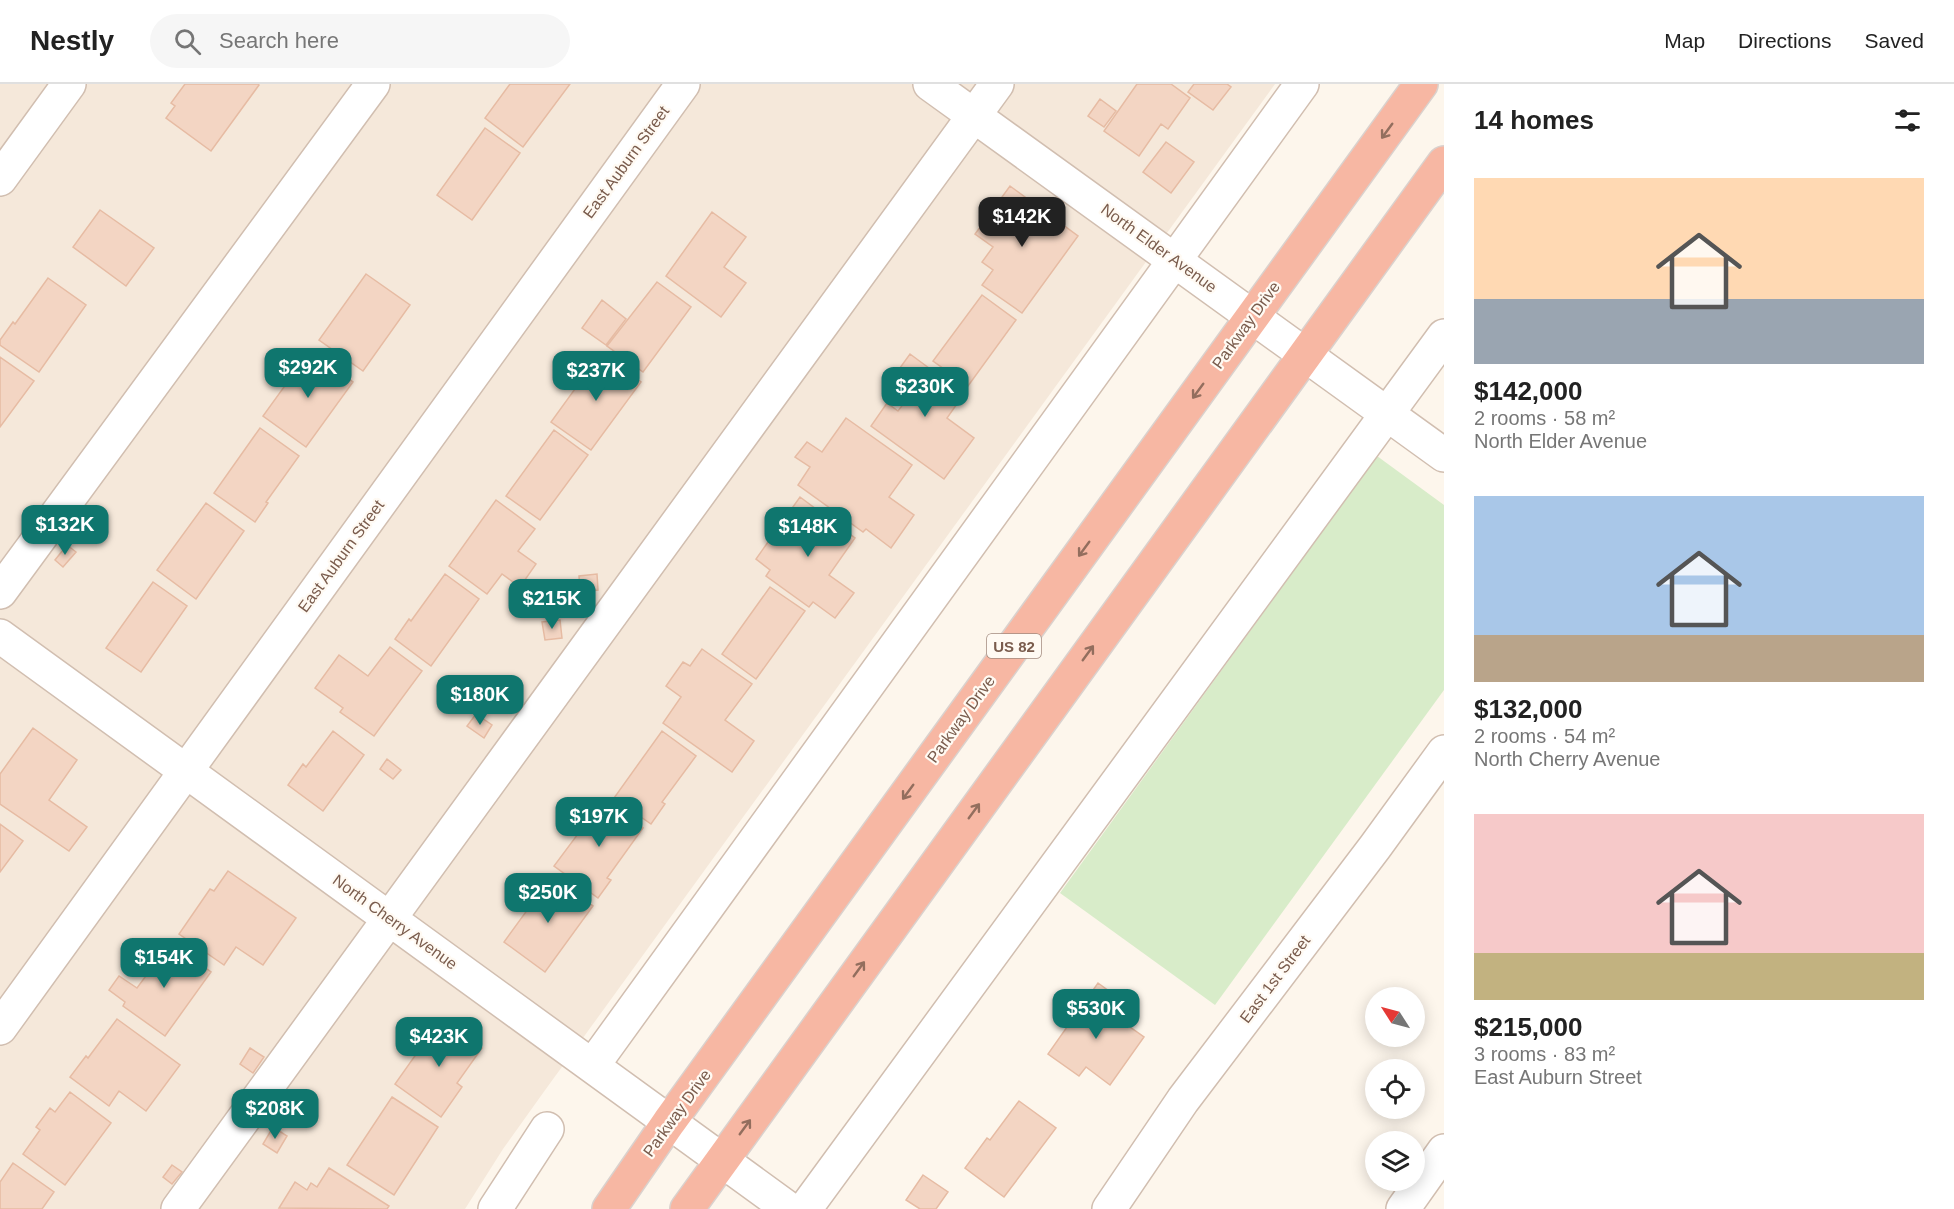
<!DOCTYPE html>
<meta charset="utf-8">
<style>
:root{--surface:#fff;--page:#f6f6f6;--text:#222;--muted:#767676;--line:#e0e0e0;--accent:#0f766e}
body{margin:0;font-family:Helvetica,sans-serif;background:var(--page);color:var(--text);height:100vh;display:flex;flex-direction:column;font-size:22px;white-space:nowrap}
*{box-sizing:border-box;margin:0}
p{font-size:20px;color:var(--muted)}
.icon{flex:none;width:33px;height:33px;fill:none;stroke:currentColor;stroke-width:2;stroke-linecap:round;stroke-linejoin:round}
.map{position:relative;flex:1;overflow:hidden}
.panel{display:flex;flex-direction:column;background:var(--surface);width:510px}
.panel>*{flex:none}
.needle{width:39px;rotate:306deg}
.fabs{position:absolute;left:1365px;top:903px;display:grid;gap:12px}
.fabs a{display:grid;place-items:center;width:60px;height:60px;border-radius:50%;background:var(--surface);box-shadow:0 3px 15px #0003;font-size:30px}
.price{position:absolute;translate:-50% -51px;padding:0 14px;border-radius:12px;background:var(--accent);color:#fff;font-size:20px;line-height:39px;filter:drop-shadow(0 2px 3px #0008)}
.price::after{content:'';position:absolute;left:50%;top:36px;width:18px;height:14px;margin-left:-9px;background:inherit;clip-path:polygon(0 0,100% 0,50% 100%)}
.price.selected{background:#222;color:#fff}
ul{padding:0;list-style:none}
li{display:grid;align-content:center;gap:12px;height:318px;padding:0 30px}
li span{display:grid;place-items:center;height:186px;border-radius:0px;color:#555}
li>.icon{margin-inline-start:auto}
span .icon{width:108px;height:108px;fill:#fffc;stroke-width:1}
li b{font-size:26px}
h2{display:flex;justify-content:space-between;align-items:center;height:72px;padding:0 30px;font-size:26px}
header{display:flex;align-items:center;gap:36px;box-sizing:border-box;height:84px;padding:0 30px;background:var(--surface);border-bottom:2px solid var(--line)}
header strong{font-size:28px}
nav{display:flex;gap:33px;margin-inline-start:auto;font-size:21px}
.search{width:420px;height:54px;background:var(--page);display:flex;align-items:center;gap:15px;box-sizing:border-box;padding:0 21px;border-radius:33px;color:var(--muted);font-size:22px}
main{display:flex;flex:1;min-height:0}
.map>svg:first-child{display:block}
.residential{fill:#f5e8da}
.green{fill:#d8ecc9}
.building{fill:#f3d5c3;stroke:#e6bba3;stroke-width:1.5}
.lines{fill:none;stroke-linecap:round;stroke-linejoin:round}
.minor-casing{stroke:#d1beb0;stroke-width:36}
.highway-casing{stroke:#dad1cd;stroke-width:36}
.minor{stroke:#fff;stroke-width:33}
.highway{stroke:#f7b7a3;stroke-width:33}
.oneway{stroke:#936e5e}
.labels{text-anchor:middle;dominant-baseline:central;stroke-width:4.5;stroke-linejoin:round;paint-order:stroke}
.shield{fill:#fffaf3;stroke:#a28b7f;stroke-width:1.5}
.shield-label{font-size:15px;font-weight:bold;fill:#7a5c4d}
.street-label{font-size:16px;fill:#7a5c4d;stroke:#fffaf3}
</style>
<header>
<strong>Nestly</strong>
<div class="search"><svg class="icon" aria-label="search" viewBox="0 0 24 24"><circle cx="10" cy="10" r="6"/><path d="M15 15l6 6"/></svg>Search here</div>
<nav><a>Map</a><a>Directions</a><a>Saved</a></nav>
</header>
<main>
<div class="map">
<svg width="1444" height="1125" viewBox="0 0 1444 1125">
<rect width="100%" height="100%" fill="#fdf6ec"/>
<path class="residential" d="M 0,0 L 1275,0 L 543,1009 L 503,1065 L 465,1125 L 0,1125 Z"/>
<path class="green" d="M 1377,372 L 1444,421 L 1444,606 L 1215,921 L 1060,809 Z"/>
<path class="building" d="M 185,0 L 258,0 L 259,1 L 211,67 L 166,34 L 175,22 L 171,19 Z
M 510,0 L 570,0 L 523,63 L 485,34 Z
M 1137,0 L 1171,0 L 1190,14 L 1168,45 L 1161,40 L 1139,72 L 1104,47 Z
M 1194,0 L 1227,0 L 1231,3 L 1213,26 L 1188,8 Z
M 1100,15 L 1116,27 L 1104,43 L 1088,32 Z
M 485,44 L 520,69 L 472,136 L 437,111 Z
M 1166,58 L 1194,78 L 1171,109 L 1143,88 Z
M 1010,102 L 1078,152 L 1022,229 L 982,201 L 993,186 L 982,178 L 993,163 L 975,150 Z
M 100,126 L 154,164 L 126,202 L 73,163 Z
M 712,128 L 746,153 L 724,183 L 746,199 L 721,233 L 666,192 Z
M 366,190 L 410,221 L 363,287 L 319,256 Z
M 48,194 L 86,221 L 39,288 L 0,261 L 0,256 L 13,238 L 15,240 Z
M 657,198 L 691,223 L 643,288 L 607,262 Z
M 982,211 L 1016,236 L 968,302 L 933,277 Z
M 602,216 L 626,235 L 606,261 L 582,244 Z
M 310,267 L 353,298 L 306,363 L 263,332 Z
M 601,269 L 641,298 L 591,366 L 551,338 Z
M 910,270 L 964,310 L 947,334 L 974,354 L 944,395 L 871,342 L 887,319 L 898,327 L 908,314 L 889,299 Z
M 0,273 L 34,297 L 0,343 Z
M 846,334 L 912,381 L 889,413 L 914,431 L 891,464 L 866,445 L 863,448 L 798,401 L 810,383 L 795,373 L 807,358 L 822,368 Z
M 260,344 L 299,372 L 266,418 L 268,419 L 255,438 L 214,409 Z
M 554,346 L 588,371 L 540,436 L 506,412 Z
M 800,413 L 855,454 L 829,491 L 854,509 L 835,534 L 813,518 L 809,523 L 766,492 L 770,486 L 756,475 Z
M 496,416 L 535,445 L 518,467 L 536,480 L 520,503 L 502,490 L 487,510 L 449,482 Z
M 206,419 L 244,447 L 196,515 L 157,486 Z
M 67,461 L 76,468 L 63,483 L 55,476 Z
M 445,490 L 479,515 L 431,582 L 395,555 L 409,535 L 411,537 Z
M 597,490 L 598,506 L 580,508 L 579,492 Z
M 153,498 L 187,522 L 141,588 L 106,564 Z
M 770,503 L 805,527 L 756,595 L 722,570 Z
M 560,536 L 562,554 L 545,556 L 542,538 Z
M 390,563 L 422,587 L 374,652 L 340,628 L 343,624 L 315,604 L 339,571 L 368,592 Z
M 702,565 L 752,600 L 725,636 L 754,657 L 732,688 L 663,639 L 681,613 L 666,602 L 683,578 L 690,582 Z
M 476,630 L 492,641 L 484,654 L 467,642 Z
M 33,644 L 77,676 L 49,716 L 87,743 L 69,767 L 0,720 L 0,690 Z
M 333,647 L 364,671 L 323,727 L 288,701 L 303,680 L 306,683 Z
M 662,647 L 696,672 L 662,718 L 665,720 L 651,740 L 614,714 Z
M 387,675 L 401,686 L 393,695 L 380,685 Z
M 604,715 L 643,744 L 607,794 L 611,796 L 598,814 L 554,782 Z
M 0,740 L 23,757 L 0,788 Z
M 228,787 L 296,834 L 263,881 L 236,863 L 224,881 L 179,850 L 210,805 L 214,807 Z
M 552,792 L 593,822 L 545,888 L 504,858 Z
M 171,858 L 211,888 L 165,952 L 123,922 L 125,918 L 109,906 L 119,892 L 137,904 Z
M 1098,899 L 1113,910 L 1103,924 L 1144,953 L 1110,1001 L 1086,983 L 1079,992 L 1048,970 Z
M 117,935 L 180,981 L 146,1027 L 119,1007 L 109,1022 L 70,993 L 86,972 L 88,974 Z
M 441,935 L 482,964 L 457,999 L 462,1003 L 441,1033 L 395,1000 Z
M 250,964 L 264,973 L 253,989 L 240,980 Z
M 70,1008 L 111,1039 L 65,1101 L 23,1070 L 40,1046 L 36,1043 L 50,1024 L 55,1028 Z
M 392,1013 L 438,1043 L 394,1111 L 347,1081 Z
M 1019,1017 L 1056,1044 L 1004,1113 L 965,1084 L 987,1054 L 990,1056 Z
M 273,1043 L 287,1052 L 277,1069 L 263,1060 Z
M 13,1079 L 54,1108 L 42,1125 L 0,1125 L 0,1098 Z
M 172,1081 L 182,1088 L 172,1100 L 163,1093 Z
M 329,1084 L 389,1122 L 387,1125 L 279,1124 L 295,1098 L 307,1106 L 311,1099 L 317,1103 Z
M 923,1091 L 948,1108 L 936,1125 L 920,1125 L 906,1116 Z"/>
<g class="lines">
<g class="minor-casing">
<path id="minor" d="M 930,0 L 1444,371
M 0,95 L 69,0
M 0,508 L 373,0
M 0,552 L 789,1125
M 0,944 L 683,0
M 593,981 L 1302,0
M 178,1125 L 997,0
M 495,1125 L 547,1045
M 805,1125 L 1444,252
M 1109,1125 L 1183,1016 L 1375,763 L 1444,668
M 1403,1125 L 1444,1067"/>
</g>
<g class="highway-casing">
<path id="highway" d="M 609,1125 L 669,1038 L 1421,0
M 687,1125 L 1444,79"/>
</g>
<use href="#minor" class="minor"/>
<use href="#highway" class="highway"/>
</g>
<defs><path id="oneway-shaft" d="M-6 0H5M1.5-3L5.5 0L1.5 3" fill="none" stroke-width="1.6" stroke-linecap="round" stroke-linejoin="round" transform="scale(1.5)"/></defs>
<g class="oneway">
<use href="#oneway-shaft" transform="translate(1387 47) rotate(126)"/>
<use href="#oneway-shaft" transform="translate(1198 307) rotate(126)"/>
<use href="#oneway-shaft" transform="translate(1084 465) rotate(126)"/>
<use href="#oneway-shaft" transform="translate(1088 569) rotate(-54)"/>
<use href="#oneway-shaft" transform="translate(908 708) rotate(126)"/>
<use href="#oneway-shaft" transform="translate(974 727) rotate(-54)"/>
<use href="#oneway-shaft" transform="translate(859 885) rotate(-54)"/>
<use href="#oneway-shaft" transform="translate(745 1043) rotate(-54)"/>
</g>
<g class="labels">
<rect class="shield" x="987" y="550" width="54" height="24" rx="4.5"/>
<g class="shield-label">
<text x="1014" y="562">US 82</text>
</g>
<g class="street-label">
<text transform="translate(626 78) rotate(-54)">East Auburn Street</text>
<text transform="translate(1159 164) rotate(36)">North Elder Avenue</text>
<text transform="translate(1246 241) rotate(-54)">Parkway Drive</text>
<text transform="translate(341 472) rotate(-54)">East Auburn Street</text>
<text transform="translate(961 635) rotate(-54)">Parkway Drive</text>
<text transform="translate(395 838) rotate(36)">North Cherry Avenue</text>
<text transform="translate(1275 895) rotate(-53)">East 1st Street</text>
<text transform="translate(677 1029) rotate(-54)">Parkway Drive</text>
</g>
</g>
</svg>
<div class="fabs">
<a><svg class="needle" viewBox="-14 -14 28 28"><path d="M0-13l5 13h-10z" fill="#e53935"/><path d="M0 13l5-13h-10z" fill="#767676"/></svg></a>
<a><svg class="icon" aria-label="locate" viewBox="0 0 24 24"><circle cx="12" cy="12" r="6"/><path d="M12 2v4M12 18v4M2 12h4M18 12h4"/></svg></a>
<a><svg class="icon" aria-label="layers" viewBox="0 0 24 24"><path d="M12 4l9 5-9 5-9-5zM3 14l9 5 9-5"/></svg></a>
</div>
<b class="price selected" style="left:1022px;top:164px">$142K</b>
<b class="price" style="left:308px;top:315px">$292K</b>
<b class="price" style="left:596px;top:318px">$237K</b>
<b class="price" style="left:925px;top:334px">$230K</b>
<b class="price" style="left:65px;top:472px">$132K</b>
<b class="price" style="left:808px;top:474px">$148K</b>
<b class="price" style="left:552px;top:546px">$215K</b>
<b class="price" style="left:480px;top:642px">$180K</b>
<b class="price" style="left:599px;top:764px">$197K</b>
<b class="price" style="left:548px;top:840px">$250K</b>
<b class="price" style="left:164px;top:905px">$154K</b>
<b class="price" style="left:1096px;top:956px">$530K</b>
<b class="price" style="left:439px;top:984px">$423K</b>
<b class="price" style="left:275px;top:1056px">$208K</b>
</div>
<section class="panel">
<h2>14 homes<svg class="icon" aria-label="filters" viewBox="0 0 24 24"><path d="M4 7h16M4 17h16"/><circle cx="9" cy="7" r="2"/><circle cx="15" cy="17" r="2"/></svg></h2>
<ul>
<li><span style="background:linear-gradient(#ffd9b3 65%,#9aa5b1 0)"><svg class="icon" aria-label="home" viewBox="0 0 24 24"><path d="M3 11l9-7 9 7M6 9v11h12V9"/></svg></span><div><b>$142,000</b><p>2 rooms · 58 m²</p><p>North Elder Avenue</p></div></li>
<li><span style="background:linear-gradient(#a9c7e8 75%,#b9a48a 0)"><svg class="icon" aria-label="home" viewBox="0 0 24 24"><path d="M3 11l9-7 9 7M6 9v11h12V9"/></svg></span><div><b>$132,000</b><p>2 rooms · 54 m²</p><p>North Cherry Avenue</p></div></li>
<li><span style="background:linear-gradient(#f6c9c9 75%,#c2b280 0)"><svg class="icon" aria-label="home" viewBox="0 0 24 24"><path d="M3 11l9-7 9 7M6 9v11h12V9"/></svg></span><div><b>$215,000</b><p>3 rooms · 83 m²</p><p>East Auburn Street</p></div></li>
</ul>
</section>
</main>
